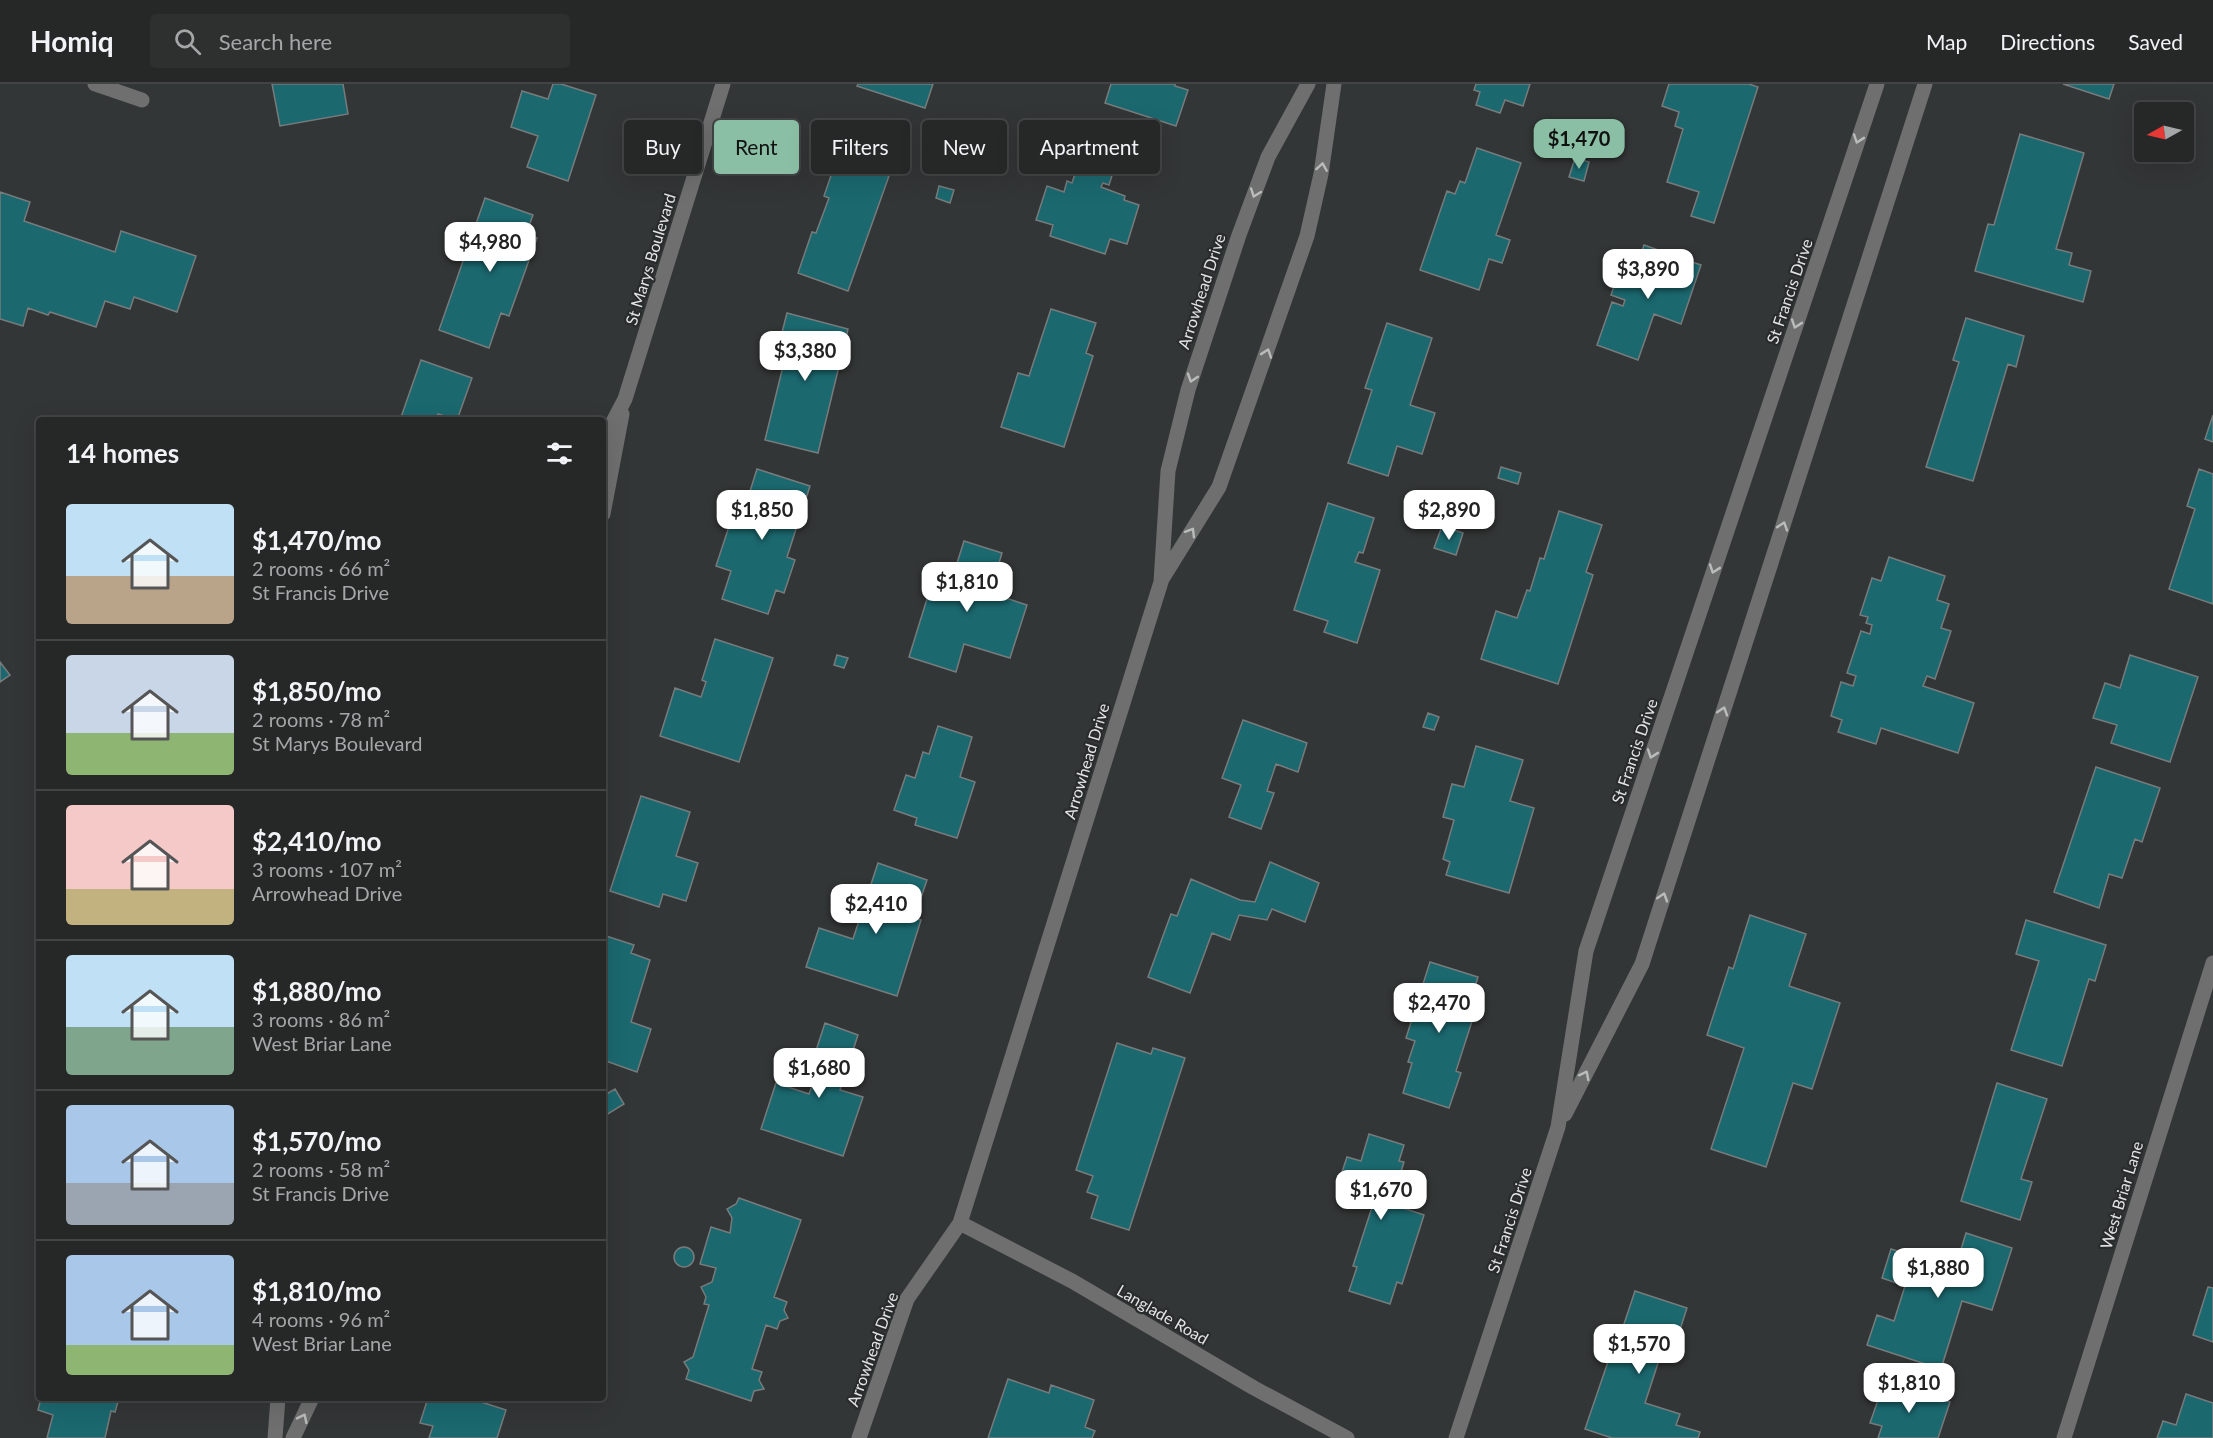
<!DOCTYPE html>
<meta charset="utf-8">
<style>
:root{--surface:#262828;--page:#2e3030;--text:#f1f3f6;--muted:#a4a6a8;--line:#424445;--accent:#8abfa5}
body{margin:0;font-family:Lato,sans-serif;background:var(--page);color:var(--text);height:100vh;display:flex;flex-direction:column;font-size:22px;white-space:nowrap}
*{box-sizing:border-box;margin:0}
p{font-size:20px;color:var(--muted)}
.icon{flex:none;width:33px;height:33px;fill:none;stroke:currentColor;stroke-width:2;stroke-linecap:round;stroke-linejoin:round}
.map{position:relative;flex:1;overflow:hidden}
.side{position:absolute;left:36px;top:333px;width:570px;height:984px;display:flex;flex-direction:column;background:var(--surface);border-radius:6px;box-shadow:0 6px 24px #0002,0 0 0 2px var(--line)}
.side>*{flex:none}
.banner{position:absolute;left:624px;top:36px;width:570px;height:54px;display:flex;gap:12px}
.needle{width:39px;rotate:262deg}
.buttons{position:absolute;left:2134px;top:18px;display:grid;gap:12px}
.buttons a{display:grid;place-items:center;width:60px;height:60px;border-radius:6px;background:var(--surface);box-shadow:0 6px 24px #0002,0 0 0 2px var(--line);font-size:30px}
.price{position:absolute;translate:-50% -51px;padding:0 14px;border-radius:12px;background:#fff;color:#222;font-size:20px;line-height:39px;filter:drop-shadow(0 2px 3px #0008)}
.price::after{content:'';position:absolute;left:50%;top:36px;width:18px;height:14px;margin-left:-9px;background:inherit;clip-path:polygon(0 0,100% 0,50% 100%)}
.price.current{background:var(--accent);color:#111}
ul{padding:0;list-style:none}
li{display:flex;align-items:center;gap:18px;height:150px;padding:0 30px}
li+li{border-top:2px solid var(--line)}
li span{display:grid;place-items:center;flex:none;width:168px;height:120px;border-radius:6px;color:#555}
li>.icon{margin-inline-start:auto}
span .icon{width:72px;height:72px;fill:#fffc;stroke-width:1}
li b{font-size:26px}
h2{display:flex;justify-content:space-between;align-items:center;height:72px;padding:0 30px;font-size:26px}
.pill{padding:0 21px;border-radius:6px;background:var(--surface);box-shadow:0 6px 24px #0002,0 0 0 2px var(--line);font-size:21px;line-height:54px}
.pill.current{background:var(--accent);color:#111}
header{display:flex;align-items:center;gap:36px;box-sizing:border-box;height:84px;padding:0 30px;background:var(--surface);border-bottom:2px solid var(--line)}
header strong{font-size:28px}
nav{display:flex;gap:33px;margin-inline-start:auto;font-size:21px}
.search{width:420px;height:54px;background:var(--page);display:flex;align-items:center;gap:15px;box-sizing:border-box;padding:0 21px;border-radius:6px;color:var(--muted);font-size:22px}
.map>svg:first-child{display:block}
.building{fill:#1b686f;stroke:#777b7c;stroke-width:1.5}
.lines{fill:none;stroke-linecap:round;stroke-linejoin:round}
.minor{stroke:#6e6f6e;stroke-width:15}
.oneway{stroke:#babcbb}
.labels{text-anchor:middle;dominant-baseline:central;stroke-width:4.5;stroke-linejoin:round;paint-order:stroke}
.street-label{font-size:16px;fill:#e3e5e5;stroke:#292c2c}
</style>
<header>
<strong>Homiq</strong>
<div class="search"><svg class="icon" aria-label="search" viewBox="0 0 24 24"><circle cx="10" cy="10" r="6"/><path d="M15 15l6 6"/></svg>Search here</div>
<nav><a>Map</a><a>Directions</a><a>Saved</a></nav>
</header>
<div class="map">
<svg width="2213" height="1354" viewBox="0 0 2213 1354">
<rect width="100%" height="100%" fill="#333636"/>
<path class="building" d="M 272,0 L 343,0 L 348,30 L 280,42 Z
M 553,0 L 561,0 L 596,11 L 568,97 L 527,83 L 538,52 L 511,43 L 522,7 L 548,15 Z
M 858,0 L 933,0 L 925,24 L 857,2 Z
M 1111,0 L 1175,0 L 1175,2 L 1188,6 L 1176,42 L 1105,19 Z
M 1476,0 L 1530,0 L 1523,22 L 1505,16 L 1500,29 L 1476,21 L 1480,8 L 1474,6 Z
M 1669,0 L 1749,0 L 1758,3 L 1714,139 L 1691,132 L 1699,108 L 1667,98 L 1683,45 L 1675,42 L 1679,28 L 1662,22 Z
M 2063,0 L 2114,0 L 2109,15 Z
M 1047,47 L 1055,67 L 1042,72 L 1034,52 Z
M 2020,50 L 2084,69 L 2056,165 L 2072,169 L 2069,181 L 2091,187 L 2083,218 L 1975,187 L 1988,140 L 1994,141 Z
M 1085,59 L 1119,69 L 1109,101 L 1103,99 L 1101,103 L 1125,112 L 1124,116 L 1139,121 L 1127,160 L 1110,155 L 1105,170 L 1050,152 L 1053,141 L 1036,136 L 1047,102 L 1064,108 L 1067,97 L 1072,99 Z
M 1477,64 L 1521,79 L 1496,151 L 1510,156 L 1502,179 L 1489,175 L 1479,206 L 1420,186 L 1447,107 L 1455,110 L 1460,97 L 1465,99 Z
M 837,74 L 889,92 L 848,207 L 798,189 L 812,148 L 816,149 L 829,114 L 824,112 Z
M 1575,74 L 1589,78 L 1584,97 L 1569,93 Z
M 939,102 L 954,106 L 950,119 L 936,114 Z
M 0,108 L 30,118 L 24,137 L 115,168 L 121,147 L 196,172 L 177,228 L 134,213 L 130,225 L 105,217 L 96,243 L 50,228 L 48,231 L 28,224 L 23,242 L 0,235 Z
M 485,114 L 533,131 L 526,150 L 537,154 L 509,232 L 501,229 L 489,264 L 439,246 Z
M 1644,161 L 1701,181 L 1681,240 L 1654,230 L 1638,276 L 1597,261 L 1612,218 L 1623,222 L 1625,216 L 1611,211 L 1619,188 L 1633,192 Z
M 1051,225 L 1096,239 L 1086,269 L 1093,272 L 1064,363 L 1001,343 L 1018,289 L 1029,292 Z
M 787,229 L 848,245 L 818,369 L 765,356 L 785,274 L 776,272 Z
M 1966,234 L 2024,252 L 2016,283 L 2008,280 L 1973,397 L 1926,383 L 1959,278 L 1953,276 Z
M 1387,239 L 1432,254 L 1410,321 L 1435,329 L 1422,370 L 1397,362 L 1388,392 L 1348,379 L 1372,306 L 1365,304 Z
M 421,276 L 472,294 L 457,336 L 438,330 L 435,336 L 400,336 Z
M 2213,331 L 2213,358 L 2205,355 Z
M 1501,383 L 1521,389 L 1518,400 L 1498,394 Z
M 757,385 L 810,402 L 787,473 L 795,476 L 784,509 L 776,506 L 768,530 L 722,515 L 731,487 L 716,482 L 737,418 L 746,420 Z
M 2199,385 L 2213,390 L 2213,520 L 2169,505 L 2195,425 L 2187,422 Z
M 1328,419 L 1374,434 L 1363,469 L 1359,468 L 1355,478 L 1380,486 L 1357,559 L 1324,548 L 1328,537 L 1294,526 Z
M 1559,427 L 1602,441 L 1586,488 L 1593,491 L 1558,600 L 1481,575 L 1496,527 L 1517,534 L 1527,506 L 1530,507 L 1540,474 L 1544,475 Z
M 1442,442 L 1463,449 L 1456,471 L 1434,464 Z
M 964,457 L 1002,469 L 990,509 L 1027,521 L 1010,574 L 964,560 L 956,588 L 909,573 L 935,489 L 952,495 Z
M 1889,473 L 1945,492 L 1937,516 L 1949,520 L 1941,544 L 1951,547 L 1935,595 L 1927,592 L 1923,602 L 1974,619 L 1958,669 L 1881,644 L 1876,660 L 1838,648 L 1842,636 L 1831,632 L 1841,598 L 1853,602 L 1856,592 L 1847,589 L 1861,547 L 1870,550 L 1872,541 L 1866,539 L 1868,533 L 1860,531 L 1872,494 L 1881,497 Z
M 715,555 L 773,574 L 739,678 L 660,652 L 675,604 L 701,613 L 706,598 L 702,596 Z
M 837,571 L 848,574 L 844,584 L 834,581 Z
M 2130,571 L 2198,593 L 2170,678 L 2111,659 L 2117,641 L 2093,634 L 2105,599 L 2120,604 Z
M 0,578 L 10,591 L 0,598 Z
M 1428,629 L 1439,633 L 1434,646 L 1423,643 Z
M 1243,636 L 1307,659 L 1298,688 L 1276,680 L 1267,707 L 1274,709 L 1261,745 L 1229,733 L 1241,701 L 1222,694 Z
M 938,642 L 972,653 L 960,693 L 975,698 L 957,754 L 915,741 L 917,734 L 894,726 L 906,691 L 915,694 L 923,668 L 929,670 Z
M 1476,662 L 1523,676 L 1510,717 L 1534,724 L 1509,809 L 1446,791 L 1450,778 L 1443,775 L 1454,736 L 1443,733 L 1452,700 L 1464,703 Z
M 2096,683 L 2160,704 L 2142,758 L 2135,755 L 2122,794 L 2109,790 L 2099,824 L 2054,808 Z
M 641,712 L 690,728 L 676,772 L 698,779 L 686,817 L 663,810 L 659,823 L 610,807 Z
M 1270,778 L 1319,799 L 1305,838 L 1272,825 L 1267,836 L 1239,831 L 1230,856 L 1212,849 L 1190,909 L 1148,893 L 1171,830 L 1177,832 L 1191,795 L 1240,816 L 1255,818 Z
M 878,779 L 927,796 L 914,834 L 921,836 L 897,912 L 806,883 L 819,844 L 853,855 Z
M 1750,831 L 1806,850 L 1789,902 L 1840,919 L 1812,1005 L 1793,999 L 1766,1083 L 1711,1065 L 1744,964 L 1707,951 L 1729,883 L 1733,885 Z
M 2026,836 L 2106,861 L 2095,897 L 2089,895 L 2062,982 L 2011,966 L 2039,877 L 2016,870 Z
M 603,851 L 634,861 L 631,869 L 650,876 L 631,938 L 651,945 L 637,988 L 603,976 Z
M 1430,878 L 1478,893 L 1467,929 L 1474,931 L 1456,987 L 1461,989 L 1449,1024 L 1403,1009 L 1412,979 L 1408,978 L 1415,957 L 1406,954 Z
M 825,939 L 858,951 L 840,1006 L 863,1013 L 843,1072 L 761,1045 L 776,999 L 809,1010 L 814,996 L 807,994 Z
M 1117,959 L 1151,970 L 1153,964 L 1185,974 L 1129,1146 L 1091,1134 L 1098,1112 L 1087,1108 L 1093,1092 L 1076,1086 Z
M 1997,999 L 2047,1015 L 2021,1095 L 2032,1098 L 2020,1136 L 1961,1117 Z
M 615,1005 L 624,1020 L 606,1031 L 603,1027 L 603,1012 Z
M 1369,1050 L 1404,1061 L 1399,1077 L 1404,1078 L 1391,1120 L 1424,1131 L 1402,1200 L 1397,1198 L 1390,1220 L 1349,1207 L 1357,1183 L 1353,1182 L 1374,1117 L 1351,1110 L 1354,1101 L 1339,1097 L 1347,1073 L 1361,1077 Z
M 739,1114 L 801,1136 L 774,1213 L 787,1218 L 784,1226 L 788,1234 L 780,1237 L 777,1245 L 766,1241 L 752,1285 L 762,1288 L 759,1296 L 764,1305 L 754,1307 L 751,1317 L 686,1295 L 689,1286 L 684,1278 L 693,1273 L 709,1221 L 704,1220 L 706,1213 L 701,1203 L 712,1198 L 716,1184 L 700,1180 L 711,1143 L 730,1149 L 732,1134 L 727,1125 L 736,1120 Z
M 1966,1149 L 2012,1164 L 1992,1226 L 1962,1217 L 1941,1285 L 1867,1261 L 1877,1231 L 1894,1237 L 1905,1202 L 1882,1194 L 1891,1165 L 1955,1185 Z
M674 1173a10 10 0 1 1 20 0a10 10 0 1 1-20 0Z
M 2208,1203 L 2213,1204 L 2213,1258 L 2193,1251 Z
M 1635,1207 L 1687,1224 L 1670,1276 L 1660,1273 L 1645,1319 L 1680,1330 L 1676,1341 L 1700,1348 L 1698,1354 L 1612,1354 L 1585,1345 L 1612,1266 L 1615,1267 Z
M 1008,1295 L 1049,1309 L 1051,1301 L 1094,1316 L 1085,1343 L 1095,1347 L 1092,1354 L 988,1354 Z
M 1883,1302 L 1905,1309 L 1907,1303 L 1950,1318 L 1938,1354 L 1878,1354 L 1882,1342 L 1870,1339 Z
M 2186,1310 L 2213,1319 L 2213,1354 L 2157,1354 L 2163,1337 L 2176,1341 Z
M 41,1314 L 119,1314 L 115,1328 L 111,1327 L 105,1354 L 47,1354 L 53,1331 L 38,1326 Z
M 428,1314 L 469,1314 L 506,1326 L 497,1354 L 429,1354 L 433,1342 L 420,1339 Z"/>
<g class="lines">
<path class="minor" d="M 95,0 L 142,16
M 603,357 L 625,315 L 723,0
M 603,430 L 622,330
M 1162,495 L 1219,403 L 1307,152 L 1321,90 L 1334,0
M 1565,1030 L 1642,880 L 1925,0
M 960,1139 L 1072,1197 L 1254,1304 L 1347,1354
M 275,1354 L 278,1314
M 293,1354 L 312,1314
M 859,1354 L 907,1215 L 960,1139 L 1161,498 L 1168,387 L 1188,306 L 1239,151 L 1268,73 L 1308,0
M 1456,1354 L 1558,1043 L 1586,867 L 1877,0
M 2064,1354 L 2213,879"/>
</g>
<defs><path id="oneway-chevron" d="M-2-3.5L2.5 0L-2 3.5" fill="none" stroke-width="1.6" stroke-linecap="round" stroke-linejoin="round" transform="scale(1.5)"/></defs>
<g class="oneway">
<use href="#oneway-chevron" transform="translate(1858 55) rotate(109)"/>
<use href="#oneway-chevron" transform="translate(1322 83) rotate(-81)"/>
<use href="#oneway-chevron" transform="translate(1255 109) rotate(110)"/>
<use href="#oneway-chevron" transform="translate(1796 240) rotate(109)"/>
<use href="#oneway-chevron" transform="translate(1267 269) rotate(-71)"/>
<use href="#oneway-chevron" transform="translate(1192 294) rotate(108)"/>
<use href="#oneway-chevron" transform="translate(1783 442) rotate(-72)"/>
<use href="#oneway-chevron" transform="translate(1191 448) rotate(-59)"/>
<use href="#oneway-chevron" transform="translate(1714 485) rotate(109)"/>
<use href="#oneway-chevron" transform="translate(1723 627) rotate(-72)"/>
<use href="#oneway-chevron" transform="translate(1652 670) rotate(109)"/>
<use href="#oneway-chevron" transform="translate(1663 813) rotate(-72)"/>
<use href="#oneway-chevron" transform="translate(1585 991) rotate(-63)"/>
<use href="#oneway-chevron" transform="translate(303 1334) rotate(-64)"/>
</g>
<g class="labels">
<g class="street-label">
<text transform="translate(650 175) rotate(-73)">St Marys Boulevard</text>
<text transform="translate(1201 207) rotate(-72)">Arrowhead Drive</text>
<text transform="translate(1789 207) rotate(-71)">St Francis Drive</text>
<text transform="translate(1634 667) rotate(-71)">St Francis Drive</text>
<text transform="translate(1086 677) rotate(-73)">Arrowhead Drive</text>
<text transform="translate(2121 1111) rotate(-73)">West Briar Lane</text>
<text transform="translate(1509 1136) rotate(-72)">St Francis Drive</text>
<text transform="translate(1163 1230) rotate(30)">Langlade Road</text>
<text transform="translate(872 1265) rotate(-70)">Arrowhead Drive</text>
</g>
</g>
</svg>
<div class="buttons">
<a><svg class="needle" viewBox="-14 -14 28 28"><path d="M0-13l5 13h-10z" fill="#e53935"/><path d="M0 13l5-13h-10z" fill="#a4a6a8"/></svg></a>
</div>
<b class="price current" style="left:1579px;top:86px">$1,470</b>
<b class="price" style="left:490px;top:189px">$4,980</b>
<b class="price" style="left:1648px;top:216px">$3,890</b>
<b class="price" style="left:805px;top:298px">$3,380</b>
<b class="price" style="left:762px;top:457px">$1,850</b>
<b class="price" style="left:1449px;top:457px">$2,890</b>
<b class="price" style="left:967px;top:529px">$1,810</b>
<b class="price" style="left:876px;top:851px">$2,410</b>
<b class="price" style="left:1439px;top:950px">$2,470</b>
<b class="price" style="left:819px;top:1015px">$1,680</b>
<b class="price" style="left:1381px;top:1137px">$1,670</b>
<b class="price" style="left:1938px;top:1215px">$1,880</b>
<b class="price" style="left:1639px;top:1291px">$1,570</b>
<b class="price" style="left:1909px;top:1330px">$1,810</b>
<div class="banner">
<a class="pill">Buy</a>
<a class="pill current">Rent</a>
<a class="pill">Filters</a>
<a class="pill">New</a>
<a class="pill">Apartment</a>
</div>
<section class="side">
<h2>14 homes<svg class="icon" aria-label="filters" viewBox="0 0 24 24"><path d="M4 7h16M4 17h16"/><circle cx="9" cy="7" r="2"/><circle cx="15" cy="17" r="2"/></svg></h2>
<ul>
<li><span style="background:linear-gradient(#bfe0f5 60%,#b9a48a 0)"><svg class="icon" aria-label="home" viewBox="0 0 24 24"><path d="M3 11l9-7 9 7M6 9v11h12V9"/></svg></span><div><b>$1,470/mo</b><p>2 rooms · 66 m²</p><p>St Francis Drive</p></div></li>
<li><span style="background:linear-gradient(#c9d6e8 65%,#8fb573 0)"><svg class="icon" aria-label="home" viewBox="0 0 24 24"><path d="M3 11l9-7 9 7M6 9v11h12V9"/></svg></span><div><b>$1,850/mo</b><p>2 rooms · 78 m²</p><p>St Marys Boulevard</p></div></li>
<li><span style="background:linear-gradient(#f6c9c9 70%,#c2b280 0)"><svg class="icon" aria-label="home" viewBox="0 0 24 24"><path d="M3 11l9-7 9 7M6 9v11h12V9"/></svg></span><div><b>$2,410/mo</b><p>3 rooms · 107 m²</p><p>Arrowhead Drive</p></div></li>
<li><span style="background:linear-gradient(#bfe0f5 60%,#7fa58c 0)"><svg class="icon" aria-label="home" viewBox="0 0 24 24"><path d="M3 11l9-7 9 7M6 9v11h12V9"/></svg></span><div><b>$1,880/mo</b><p>3 rooms · 86 m²</p><p>West Briar Lane</p></div></li>
<li><span style="background:linear-gradient(#a9c7e8 65%,#9aa5b1 0)"><svg class="icon" aria-label="home" viewBox="0 0 24 24"><path d="M3 11l9-7 9 7M6 9v11h12V9"/></svg></span><div><b>$1,570/mo</b><p>2 rooms · 58 m²</p><p>St Francis Drive</p></div></li>
<li><span style="background:linear-gradient(#a9c7e8 75%,#8fb573 0)"><svg class="icon" aria-label="home" viewBox="0 0 24 24"><path d="M3 11l9-7 9 7M6 9v11h12V9"/></svg></span><div><b>$1,810/mo</b><p>4 rooms · 96 m²</p><p>West Briar Lane</p></div></li>
</ul>
</section>
</div>
